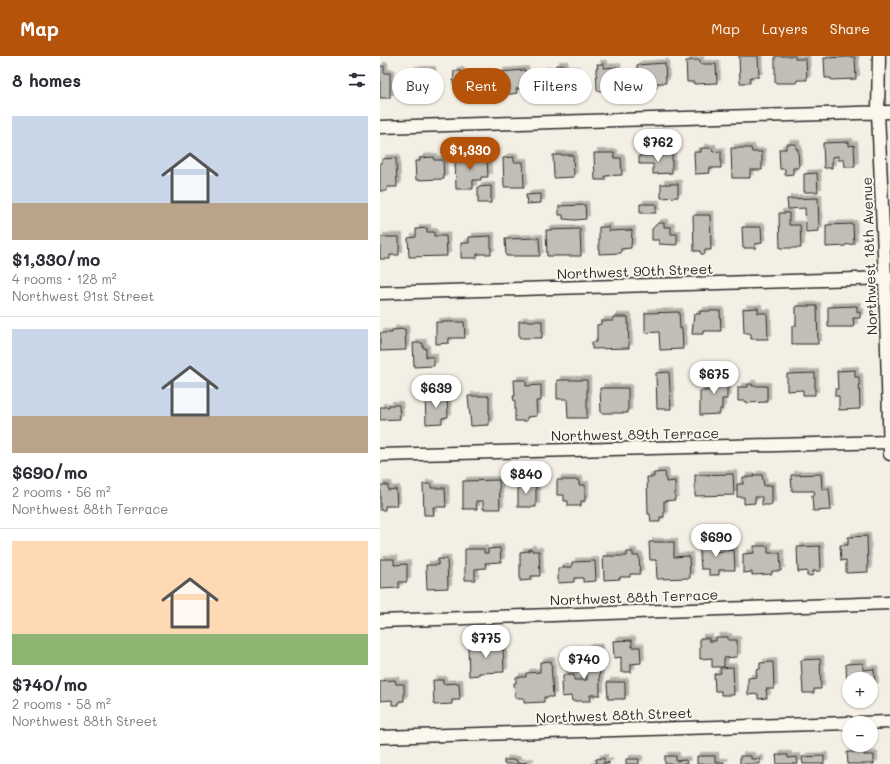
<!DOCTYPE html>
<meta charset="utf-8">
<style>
:root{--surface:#fff;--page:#f7f7f7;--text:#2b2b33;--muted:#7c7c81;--line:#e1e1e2;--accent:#b45309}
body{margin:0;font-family:Mali,sans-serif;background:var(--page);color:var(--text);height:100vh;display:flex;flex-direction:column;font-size:15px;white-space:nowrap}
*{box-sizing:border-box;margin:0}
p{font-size:13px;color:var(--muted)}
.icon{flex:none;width:22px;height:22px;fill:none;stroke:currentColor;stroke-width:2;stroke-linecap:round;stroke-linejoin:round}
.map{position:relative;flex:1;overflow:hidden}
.drawer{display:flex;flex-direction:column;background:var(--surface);width:380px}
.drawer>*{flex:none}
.top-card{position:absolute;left:12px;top:12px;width:380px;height:36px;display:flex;gap:8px}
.fabs{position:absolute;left:462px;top:616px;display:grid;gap:8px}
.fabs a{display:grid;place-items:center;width:36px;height:36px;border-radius:50%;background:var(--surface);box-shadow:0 1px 3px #0004;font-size:20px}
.price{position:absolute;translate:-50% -34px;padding:0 9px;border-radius:14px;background:#fff;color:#222;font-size:13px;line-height:26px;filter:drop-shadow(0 1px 2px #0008)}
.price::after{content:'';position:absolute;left:50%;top:24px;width:12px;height:9px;margin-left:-6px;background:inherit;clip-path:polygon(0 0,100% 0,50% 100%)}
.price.current{background:var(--accent);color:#fff}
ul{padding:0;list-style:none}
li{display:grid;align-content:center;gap:8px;height:212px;padding:0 12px}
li+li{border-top:1px solid var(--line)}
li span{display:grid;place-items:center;height:124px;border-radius:0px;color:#555}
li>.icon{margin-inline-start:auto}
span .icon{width:72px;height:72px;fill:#fffc;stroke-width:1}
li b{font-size:17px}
h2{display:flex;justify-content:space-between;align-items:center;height:48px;padding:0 12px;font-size:17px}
.pill{padding:0 14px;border-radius:18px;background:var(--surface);box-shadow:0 1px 3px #0004;font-size:14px;line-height:36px}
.pill.current{background:var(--accent);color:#fff}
header{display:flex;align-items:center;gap:24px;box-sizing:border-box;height:56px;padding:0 20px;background:var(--accent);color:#fff}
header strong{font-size:19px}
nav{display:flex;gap:22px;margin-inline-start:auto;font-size:14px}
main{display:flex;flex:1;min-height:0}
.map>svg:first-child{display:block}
.building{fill:#c0beb6;stroke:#2b2b2b;filter:url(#shadow)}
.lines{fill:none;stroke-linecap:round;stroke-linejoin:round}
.street-casing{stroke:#2b2b2b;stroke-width:15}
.street{stroke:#fbf7ec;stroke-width:12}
.labels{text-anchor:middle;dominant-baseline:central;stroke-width:4;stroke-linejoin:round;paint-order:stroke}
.street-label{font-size:14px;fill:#2b2b2b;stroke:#fbf7ec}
</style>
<header>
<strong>Map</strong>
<nav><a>Map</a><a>Layers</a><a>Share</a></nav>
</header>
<main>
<section class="drawer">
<h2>8 homes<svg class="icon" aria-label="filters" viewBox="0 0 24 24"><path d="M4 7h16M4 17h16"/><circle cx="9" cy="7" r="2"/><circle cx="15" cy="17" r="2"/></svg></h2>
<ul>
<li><span style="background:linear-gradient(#c9d6e8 70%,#b9a48a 0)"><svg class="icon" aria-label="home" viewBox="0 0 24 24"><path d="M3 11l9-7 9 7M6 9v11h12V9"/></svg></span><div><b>$1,330/mo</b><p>4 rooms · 128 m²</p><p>Northwest 91st Street</p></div></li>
<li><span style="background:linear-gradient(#c9d6e8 70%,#b9a48a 0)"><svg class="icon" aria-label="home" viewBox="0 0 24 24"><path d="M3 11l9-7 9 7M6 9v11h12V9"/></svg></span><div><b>$690/mo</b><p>2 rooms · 56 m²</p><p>Northwest 88th Terrace</p></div></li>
<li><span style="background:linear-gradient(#ffd9b3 75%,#8fb573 0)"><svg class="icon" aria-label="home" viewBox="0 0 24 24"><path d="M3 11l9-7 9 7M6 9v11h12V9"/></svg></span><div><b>$740/mo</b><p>2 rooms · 58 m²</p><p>Northwest 88th Street</p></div></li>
</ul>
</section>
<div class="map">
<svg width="510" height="708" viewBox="0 0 510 708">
<defs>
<filter id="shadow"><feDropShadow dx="3.5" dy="-3.5" stdDeviation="0" flood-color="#0004"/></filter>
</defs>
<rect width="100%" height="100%" fill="#f3efe4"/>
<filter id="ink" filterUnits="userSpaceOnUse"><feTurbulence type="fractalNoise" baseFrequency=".025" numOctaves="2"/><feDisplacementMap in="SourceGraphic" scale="8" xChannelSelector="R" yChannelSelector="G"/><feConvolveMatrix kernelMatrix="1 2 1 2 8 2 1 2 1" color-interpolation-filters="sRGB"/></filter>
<g filter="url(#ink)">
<path class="building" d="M 359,0 L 378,0 L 379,21 L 370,21 L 370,27 L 360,27 Z
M 395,0 L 415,0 L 415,3 L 426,3 L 427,24 L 417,24 L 417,27 L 395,27 Z
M 466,1 L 475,1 L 476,23 L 451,24 L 451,22 L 445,22 L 444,2 Z
M 320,4 L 320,8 L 336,8 L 337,27 L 314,28 L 314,26 L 307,26 L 306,5 Z
M 285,7 L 286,27 L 276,27 L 277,32 L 265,32 L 265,27 L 257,27 L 257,9 Z
M 217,8 L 224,8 L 224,12 L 237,11 L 238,34 L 217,35 L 216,12 L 218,12 Z
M 176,9 L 184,9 L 185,14 L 195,14 L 196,31 L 187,31 L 187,36 L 164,37 L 163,15 L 176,14 Z
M 0,10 L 4,10 L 4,17 L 10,17 L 10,42 L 0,42 Z
M 32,14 L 52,14 L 53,36 L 44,37 L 44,40 L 33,41 Z
M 145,14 L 146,32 L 136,33 L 137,37 L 132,38 L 128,38 L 127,33 L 116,33 L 116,20 L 120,19 L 120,16 Z
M 74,15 L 81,15 L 81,20 L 98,20 L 97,40 L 81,40 L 81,28 L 73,28 Z
M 469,86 L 469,90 L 474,89 L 475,111 L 465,111 L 464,104 L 458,104 L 458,100 L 452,101 L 452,112 L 444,112 L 443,87 Z
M 406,88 L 416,88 L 416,93 L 418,93 L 419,112 L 413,112 L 413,118 L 405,119 L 405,113 L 400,113 L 399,93 L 406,93 Z
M 321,92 L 332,92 L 333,96 L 341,95 L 341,112 L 329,112 L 330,117 L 315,118 L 314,96 L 321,96 Z
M 351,92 L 371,92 L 372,96 L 382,96 L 382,114 L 370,114 L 370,122 L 352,122 Z
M 214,97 L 234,97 L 234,102 L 241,102 L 242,119 L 225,120 L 225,124 L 215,124 Z
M 100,99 L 100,102 L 107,102 L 108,121 L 101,121 L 101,124 L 93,124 L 93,133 L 76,133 L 75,103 L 83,102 L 82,100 Z
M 173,99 L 193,99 L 194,121 L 174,122 Z
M 292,99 L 292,117 L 273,118 L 273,108 L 259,108 L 259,100 Z
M 54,101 L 54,104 L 63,104 L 64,123 L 36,124 L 35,105 L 40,105 L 40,102 Z
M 134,101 L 134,106 L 143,106 L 144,131 L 124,131 L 123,102 Z
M 16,102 L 17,131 L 7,131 L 7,135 L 0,135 L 0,107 L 2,107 L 2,103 Z
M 437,117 L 438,136 L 424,136 L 424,118 Z
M 281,128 L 298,128 L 298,141 L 281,142 Z
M 111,130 L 111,147 L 98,147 L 98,131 Z
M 161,138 L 161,147 L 147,148 L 146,139 Z
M 438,142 L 439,175 L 426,176 L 425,152 L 408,153 L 407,143 Z
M 260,148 L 276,148 L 276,157 L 260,157 Z
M 205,149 L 206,163 L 195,164 L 183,163 L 183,159 L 179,159 L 179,150 Z
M 399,157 L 409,157 L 409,169 L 420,169 L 421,192 L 400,192 Z
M 313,159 L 330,159 L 331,194 L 325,194 L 325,198 L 321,198 L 320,195 L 314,195 Z
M 278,167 L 284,167 L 284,171 L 291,171 L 291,178 L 297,178 L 297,189 L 279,188 L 279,184 L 272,184 L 272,173 Z
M 473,168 L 474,188 L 465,189 L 465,190 L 446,191 L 446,169 Z
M 219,171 L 229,171 L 229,175 L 252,174 L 251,192 L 241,193 L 241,197 L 219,198 Z
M 362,171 L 381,171 L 382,187 L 375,188 L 376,192 L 363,192 Z
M 47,172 L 47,176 L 54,176 L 54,180 L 66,180 L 67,200 L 29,201 L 28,182 L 36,181 L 36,173 Z
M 200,173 L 201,200 L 167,200 L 166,174 Z
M 111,180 L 111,198 L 97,198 L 97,202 L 81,202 L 81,187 L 89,187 L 89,181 Z
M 0,181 L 19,181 L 19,199 L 10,199 L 10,203 L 0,203 Z
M 159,182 L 160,200 L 126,200 L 125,183 Z
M 416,250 L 437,250 L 438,288 L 412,288 L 412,270 L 416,270 Z
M 477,250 L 477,256 L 480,256 L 480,262 L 473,262 L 474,271 L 448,271 L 448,251 Z
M 378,252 L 378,257 L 387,257 L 388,283 L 371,283 L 371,278 L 369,277 L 364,277 L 363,253 Z
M 320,255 L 340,255 L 341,275 L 323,275 L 323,278 L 312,278 L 314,258 L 320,258 Z
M 299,256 L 300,273 L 302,272 L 303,293 L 280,294 L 279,276 L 265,277 L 265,257 Z
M 233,261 L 248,261 L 249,292 L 212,293 L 212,286 L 217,286 L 217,269 L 221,268 L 221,265 L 233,265 Z
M 139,265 L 162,265 L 162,282 L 139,282 Z
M 56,266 L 84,266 L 85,282 L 69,282 L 69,287 L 56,288 Z
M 25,273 L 26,294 L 0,295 L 0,277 L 12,277 L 12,274 Z
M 33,287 L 43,287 L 43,292 L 46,292 L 46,301 L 54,301 L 54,310 L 34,311 Z
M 475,314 L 475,321 L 479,321 L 480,353 L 459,354 L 459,340 L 455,340 L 455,333 L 458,333 L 457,315 Z
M 289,316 L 291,353 L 277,353 L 276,317 Z
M 435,317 L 435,339 L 423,339 L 423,334 L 407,335 L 407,318 Z
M 330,319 L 347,319 L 347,343 L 342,343 L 342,353 L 340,353 L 340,358 L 320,359 L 320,335 L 328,335 Z
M 134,324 L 146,324 L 146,330 L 161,329 L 161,345 L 156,345 L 157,360 L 147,361 L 147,365 L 135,365 L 135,345 L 134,345 L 133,340 L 135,340 Z
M 177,324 L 207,324 L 207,362 L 188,362 L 187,343 L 177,343 Z
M 368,328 L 372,328 L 372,330 L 387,330 L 387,346 L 366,347 L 366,345 L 358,345 L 358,331 L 368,331 Z
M 220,332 L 248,332 L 248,357 L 221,357 Z
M 54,338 L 54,342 L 67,341 L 68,361 L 62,362 L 62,367 L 46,368 L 45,339 Z
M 88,340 L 109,340 L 109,369 L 91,370 Z
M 9,349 L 19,349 L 20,363 L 0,364 L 0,351 L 9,351 Z
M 285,416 L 286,426 L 295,425 L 295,444 L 284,445 L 284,461 L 280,461 L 280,466 L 271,466 L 270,458 L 268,458 L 267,421 L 274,421 L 274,417 Z
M 353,418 L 354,439 L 315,440 L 315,419 Z
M 441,418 L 442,433 L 449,433 L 451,454 L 433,455 L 432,439 L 435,439 L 434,435 L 412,435 L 411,419 Z
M 374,419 L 382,419 L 384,430 L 392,429 L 392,449 L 382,449 L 382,441 L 375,441 L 375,447 L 364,448 L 364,441 L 357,441 L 357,428 L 363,428 L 363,421 L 374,421 Z
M 119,424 L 120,453 L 103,453 L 103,445 L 96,445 L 97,453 L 83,453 L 83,425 Z
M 138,424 L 148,424 L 148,430 L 156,430 L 156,451 L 138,451 Z
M 177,424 L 199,424 L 199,429 L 205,429 L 205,445 L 201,445 L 201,450 L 188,450 L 188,445 L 184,445 L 184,439 L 177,439 Z
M 43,428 L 51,428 L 51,432 L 65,432 L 66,451 L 53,451 L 54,459 L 44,459 Z
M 0,429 L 8,429 L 8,434 L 16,433 L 17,450 L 5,450 L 5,454 L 0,454 Z
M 487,480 L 488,516 L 466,517 L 466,504 L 461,505 L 460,489 L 468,489 L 468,481 Z
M 319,485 L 335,485 L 335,496 L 354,494 L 355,514 L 339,514 L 339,519 L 329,519 L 329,513 L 321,513 Z
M 269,486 L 294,486 L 294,501 L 309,500 L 310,522 L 277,523 L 276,504 L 270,504 Z
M 374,490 L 388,490 L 388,497 L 400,497 L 401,515 L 392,515 L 392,518 L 372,519 L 372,516 L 363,517 L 363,498 L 374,497 Z
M 440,490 L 441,515 L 433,515 L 433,519 L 430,520 L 427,520 L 427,515 L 418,516 L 417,491 Z
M 120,492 L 121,506 L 105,507 L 106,512 L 95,513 L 95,524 L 85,524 L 85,493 L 104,493 L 104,497 L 108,497 L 108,493 Z
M 149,493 L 152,493 L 152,495 L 159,495 L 160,520 L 151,520 L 151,524 L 140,525 L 140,496 L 149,495 Z
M 247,496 L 253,496 L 253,500 L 259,500 L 260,518 L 250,518 L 250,521 L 240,521 L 240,523 L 224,524 L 223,500 L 247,500 Z
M 0,503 L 14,503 L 14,509 L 27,508 L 27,526 L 19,526 L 19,532 L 0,533 Z
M 58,503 L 67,503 L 68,532 L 47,533 L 46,509 L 58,509 Z
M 215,505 L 216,525 L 203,526 L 203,522 L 194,522 L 194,526 L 178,527 L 178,512 L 192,511 L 192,506 Z
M 336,581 L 348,581 L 348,584 L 357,584 L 357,601 L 344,602 L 344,611 L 332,611 L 332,602 L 320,603 L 320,582 L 329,582 L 329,585 L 336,585 Z
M 252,584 L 252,591 L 260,591 L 261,607 L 251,608 L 251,616 L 241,616 L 241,601 L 234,602 L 233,585 Z
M 104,586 L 113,586 L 113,591 L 123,591 L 124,616 L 99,617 L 99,619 L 89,620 L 88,591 L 104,591 Z
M 206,592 L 219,592 L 220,639 L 210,639 L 211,645 L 192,645 L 191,640 L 182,641 L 181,626 L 183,626 L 183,619 L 194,619 L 194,624 L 207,624 Z
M 440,603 L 441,633 L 434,633 L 434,637 L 423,637 L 421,604 Z
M 171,605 L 173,641 L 164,641 L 164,646 L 144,647 L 144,642 L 135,642 L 134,627 L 136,627 L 136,621 L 146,621 L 146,617 L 160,616 L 160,606 Z
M 393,606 L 394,633 L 386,633 L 387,642 L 378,643 L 378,638 L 368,639 L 368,622 L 377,621 L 376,614 L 380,613 L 380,607 Z
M 483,607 L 483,614 L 494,613 L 495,630 L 491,631 L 491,623 L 469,623 L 469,636 L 467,636 L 466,608 Z
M 353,611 L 354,639 L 341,639 L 341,635 L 335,635 L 334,618 L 341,617 L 340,612 Z
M 15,624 L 16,628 L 24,628 L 24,645 L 19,645 L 19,649 L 12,649 L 12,644 L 0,645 L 0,625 Z
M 53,624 L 63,624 L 63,628 L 79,627 L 80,644 L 72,644 L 72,648 L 54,649 Z
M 227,626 L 245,626 L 245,643 L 228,643 Z
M 467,696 L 484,696 L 484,699 L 494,699 L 494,708 L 468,708 Z
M 396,699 L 408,699 L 408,702 L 417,701 L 418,708 L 397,708 Z
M 285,700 L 296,700 L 296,705 L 306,704 L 307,708 L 285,708 Z
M 317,700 L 335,700 L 335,706 L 344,706 L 344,708 L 317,708 Z
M 360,700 L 371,700 L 371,703 L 380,703 L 380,708 L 360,708 Z
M 444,700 L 444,708 L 423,708 L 422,701 Z
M 224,702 L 224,707 L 229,706 L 229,708 L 210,708 L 217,707 L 216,703 Z
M 246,703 L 259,703 L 259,708 L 246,708 Z
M 124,704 L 137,704 L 137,707 L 150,706 L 150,708 L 124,708 Z"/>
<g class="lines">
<g class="street-casing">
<path id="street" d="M 499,0 L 498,56 L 505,222 L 510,398
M 0,71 L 510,56
M 0,237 L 510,222
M 0,399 L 510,386
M 0,565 L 510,547
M 479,667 L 510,666
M 0,681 L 469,667"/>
</g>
<use href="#street" class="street"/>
</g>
</g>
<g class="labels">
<g class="street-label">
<text transform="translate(489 200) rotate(-92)">Northwest 18th Avenue</text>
<text transform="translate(255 215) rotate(-2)">Northwest 90th Street</text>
<text transform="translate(255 378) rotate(-1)">Northwest 89th Terrace</text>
<text transform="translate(254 541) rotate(-2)">Northwest 88th Terrace</text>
<text transform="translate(234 659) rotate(-2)">Northwest 88th Street</text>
</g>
</g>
</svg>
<div class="fabs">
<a>+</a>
<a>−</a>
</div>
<b class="price" style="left:278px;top:107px">$762</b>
<b class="price current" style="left:90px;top:115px">$1,330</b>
<b class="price" style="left:334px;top:339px">$675</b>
<b class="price" style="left:56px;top:353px">$639</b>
<b class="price" style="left:146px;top:439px">$840</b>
<b class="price" style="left:336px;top:502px">$690</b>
<b class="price" style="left:106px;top:603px">$775</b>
<b class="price" style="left:204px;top:624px">$740</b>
<div class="top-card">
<a class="pill">Buy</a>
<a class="pill current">Rent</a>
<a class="pill">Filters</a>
<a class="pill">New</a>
</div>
</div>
</main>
